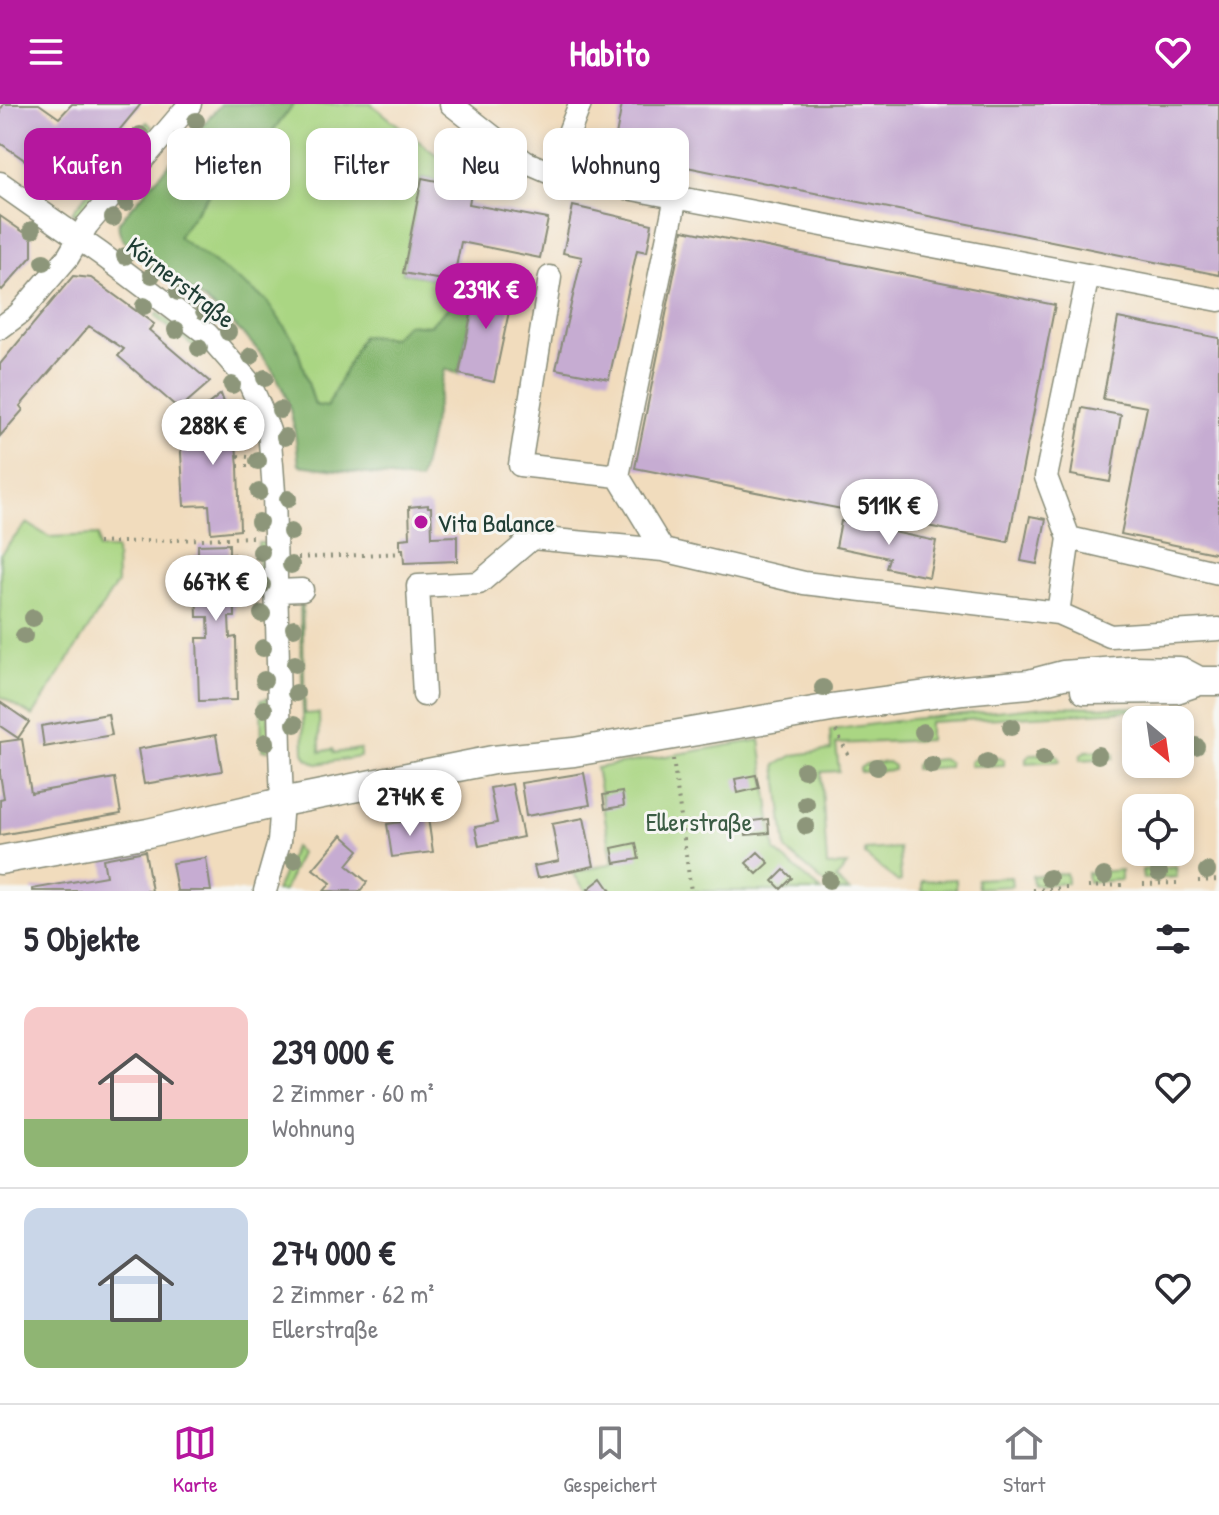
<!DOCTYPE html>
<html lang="de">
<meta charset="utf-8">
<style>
:root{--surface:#fff;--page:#f2f2f3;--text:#2b2b33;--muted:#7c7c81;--line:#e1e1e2;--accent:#b5179e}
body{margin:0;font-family:"Patrick Hand",sans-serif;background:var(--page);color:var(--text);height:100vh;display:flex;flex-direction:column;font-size:30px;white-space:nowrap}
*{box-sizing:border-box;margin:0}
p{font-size:26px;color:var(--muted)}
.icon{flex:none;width:44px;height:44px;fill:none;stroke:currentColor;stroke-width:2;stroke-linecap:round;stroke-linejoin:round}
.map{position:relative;height:787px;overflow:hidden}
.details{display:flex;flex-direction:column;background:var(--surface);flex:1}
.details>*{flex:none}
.hud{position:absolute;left:24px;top:24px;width:800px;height:72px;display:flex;gap:16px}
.needle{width:52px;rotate:151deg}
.tools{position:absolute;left:1122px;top:602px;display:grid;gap:16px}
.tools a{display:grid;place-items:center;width:72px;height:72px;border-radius:16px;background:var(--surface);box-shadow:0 4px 12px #0003;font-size:40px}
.price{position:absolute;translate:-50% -68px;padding:0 18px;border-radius:28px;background:#fff;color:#222;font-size:26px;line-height:52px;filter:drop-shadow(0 2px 4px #0008)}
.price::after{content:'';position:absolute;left:50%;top:48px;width:24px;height:18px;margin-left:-12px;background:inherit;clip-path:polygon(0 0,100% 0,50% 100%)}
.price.current{background:var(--accent);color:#fff}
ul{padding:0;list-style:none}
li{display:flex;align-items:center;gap:24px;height:200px;padding:0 24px}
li+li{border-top:2px solid var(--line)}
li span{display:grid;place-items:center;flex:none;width:224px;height:160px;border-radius:16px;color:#555}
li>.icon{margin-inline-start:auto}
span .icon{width:96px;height:96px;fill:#fffc;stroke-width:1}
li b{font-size:34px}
h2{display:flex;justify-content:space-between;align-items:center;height:96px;padding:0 24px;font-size:34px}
.chip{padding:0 28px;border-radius:16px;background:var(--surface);box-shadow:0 4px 12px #0003;font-size:28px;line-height:72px}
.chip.current{background:var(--accent);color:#fff}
header{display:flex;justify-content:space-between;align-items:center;height:104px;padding:0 24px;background:var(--accent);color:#fff;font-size:36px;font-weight:800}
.menu{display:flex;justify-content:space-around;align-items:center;height:112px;border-top:2px solid var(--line);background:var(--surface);font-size:22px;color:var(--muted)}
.menu a{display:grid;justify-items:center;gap:4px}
.menu .current{color:var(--accent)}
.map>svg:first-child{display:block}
.green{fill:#aad683;stroke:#648a5c;stroke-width:2}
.forest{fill:#87b771;stroke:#537a52;stroke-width:2}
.building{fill:#c6acd2}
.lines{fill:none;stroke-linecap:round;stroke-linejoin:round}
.minor-casing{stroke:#888c78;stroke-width:25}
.major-casing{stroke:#888c78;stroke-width:31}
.path{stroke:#888c78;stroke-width:4;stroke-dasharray:2 6;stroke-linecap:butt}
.minor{stroke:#fff;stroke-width:22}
.major{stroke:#fff;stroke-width:28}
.tree{fill:#8d967a}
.poi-dot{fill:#b5179e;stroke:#f6f6f2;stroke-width:3}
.labels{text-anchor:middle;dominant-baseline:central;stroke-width:6;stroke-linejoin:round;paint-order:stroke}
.street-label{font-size:26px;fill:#1f3d34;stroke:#f6f6f2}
.poi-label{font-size:26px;fill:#1f3d34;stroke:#f6f6f2;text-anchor:start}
.park-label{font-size:26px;fill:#3b5c44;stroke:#f6f6f2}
</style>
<header><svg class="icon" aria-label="menu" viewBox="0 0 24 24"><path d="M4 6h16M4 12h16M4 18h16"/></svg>Habito<svg class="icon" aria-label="heart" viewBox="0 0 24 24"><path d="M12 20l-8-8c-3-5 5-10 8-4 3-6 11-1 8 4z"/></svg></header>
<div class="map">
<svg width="1219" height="787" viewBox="0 0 1219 787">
<rect width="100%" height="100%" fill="#f6f6f2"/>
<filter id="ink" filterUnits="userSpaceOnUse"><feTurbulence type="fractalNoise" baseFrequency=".0125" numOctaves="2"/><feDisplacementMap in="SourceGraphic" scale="16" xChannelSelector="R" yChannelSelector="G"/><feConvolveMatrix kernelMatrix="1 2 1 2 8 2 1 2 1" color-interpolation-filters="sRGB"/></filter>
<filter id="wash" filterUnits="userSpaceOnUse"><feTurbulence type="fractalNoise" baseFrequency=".006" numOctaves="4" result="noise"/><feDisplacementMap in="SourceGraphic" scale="32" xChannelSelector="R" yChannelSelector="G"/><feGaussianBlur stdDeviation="1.8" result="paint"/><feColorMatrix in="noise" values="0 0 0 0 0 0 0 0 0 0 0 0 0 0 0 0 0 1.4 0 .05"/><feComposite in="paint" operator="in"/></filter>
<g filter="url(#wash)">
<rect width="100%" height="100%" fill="#f1dcbd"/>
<path class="green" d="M 294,0 L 371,0 L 453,64 L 451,79 L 422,74 L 403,169 L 453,178 L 455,171 L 478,176 L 429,222 L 407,220 L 393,234 L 362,232 L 327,304 L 315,301 L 295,238 L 178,133 L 241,47 L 252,53 Z
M 147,18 L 152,23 L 81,108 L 76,111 L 72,108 Z
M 157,209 L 183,227 L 185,225 L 204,241 L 199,246 L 155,213 Z
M 27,419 L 49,433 L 98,431 L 99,445 L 116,445 L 117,479 L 33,612 L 0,592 L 0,450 Z
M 258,439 L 265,439 L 266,484 L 259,484 Z
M 300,496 L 302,496 L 305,610 L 319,609 L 320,648 L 333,645 L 334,649 L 360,645 L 360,653 L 317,660 L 307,654 L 304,648 Z
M 268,594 L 269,646 L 262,646 L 261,596 Z
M 1047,602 L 1168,604 L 1179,616 L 1162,616 L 1160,605 L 929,618 L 929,636 L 836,640 L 839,667 L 821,668 L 827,762 L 847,761 L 836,775 L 849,787 L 834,787 L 786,746 L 776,661 L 794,651 L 831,646 L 830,626 L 911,615 Z
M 1180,617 L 1190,617 L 1208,648 L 1191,649 L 1184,631 L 1180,627 Z
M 760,636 L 775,747 L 822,787 L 586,787 L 573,769 L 613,759 L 596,664 Z
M 1109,646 L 1114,650 L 1114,654 L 1080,656 L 1081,651 L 1086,647 Z
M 1054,649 L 1059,653 L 1060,657 L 1026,659 L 1026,655 L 1031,650 Z
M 998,653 L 1004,656 L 1004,661 L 970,662 L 970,658 L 976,654 Z
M 944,655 L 949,659 L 949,663 L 915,665 L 915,661 L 921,657 Z
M 888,658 L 894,662 L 894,666 L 860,668 L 860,664 L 866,660 Z
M 294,743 L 300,749 L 284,787 L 276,787 Z
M 899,744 L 901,777 L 898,778 L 865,751 L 865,746 Z
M 1176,763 L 1177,773 L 1143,775 L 1142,766 Z
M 1121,766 L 1121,776 L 1088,778 L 1087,769 Z
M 1066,769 L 1067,779 L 1033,781 L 1032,772 Z
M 1011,773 L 1012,782 L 978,784 L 977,775 Z
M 956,775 L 956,785 L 922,787 L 922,777 Z"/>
<path class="forest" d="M 221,0 L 294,0 L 251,54 L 240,47 L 178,133 L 266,196 L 295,238 L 315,301 L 327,303 L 362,232 L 393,234 L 407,220 L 429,222 L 478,176 L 459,270 L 445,265 L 420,377 L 299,361 C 296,336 294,312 284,288 C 259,227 183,180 130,145 C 123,136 117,130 119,118 Z"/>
<g id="blocks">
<path class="building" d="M 4,0 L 39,0 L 59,14 L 72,0 L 141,0 L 91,60 L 92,75 L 81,76 L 82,84 L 51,86 L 50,78 L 39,78 L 39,66 L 0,39 L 0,6 Z
M 622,0 L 1219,0 L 1219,171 L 613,48 Z
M 422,74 L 472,84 L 469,100 L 548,115 L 540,154 L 461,138 L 453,178 L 403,169 Z
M 573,102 L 652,120 L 647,148 L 637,146 L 609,275 L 556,265 L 582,153 L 563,149 Z
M 0,112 L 32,134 L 32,152 L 2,186 L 0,184 Z
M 683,126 L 1055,201 L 1008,438 L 635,364 Z
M 73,172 L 91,174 L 154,220 L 149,226 L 210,278 L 179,305 L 118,252 L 124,245 L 89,222 L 20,302 L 23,306 L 0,332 L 0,260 Z
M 478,176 L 514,184 L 494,278 L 459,270 Z
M 1118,214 L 1219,234 L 1219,450 L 1121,430 L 1147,303 L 1103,295 Z
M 221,290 L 232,321 L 234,320 L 238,362 L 240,426 L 211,429 L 209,401 L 184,402 L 180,332 L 194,330 L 193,325 L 196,322 L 192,313 Z
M 1082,304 L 1121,311 L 1110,378 L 1071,371 Z
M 428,401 L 428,403 L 431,403 L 432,433 L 457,432 L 457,457 L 404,459 L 403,445 L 400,445 L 400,435 L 410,434 L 409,403 Z
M 1030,412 L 1046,415 L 1037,460 L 1021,457 Z
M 841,417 L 936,437 L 929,473 L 886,464 L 889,454 L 836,443 Z
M 229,440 L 229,451 L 234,450 L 235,513 L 229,513 L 230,534 L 236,533 L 237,596 L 199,597 L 197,534 L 209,534 L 208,513 L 197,513 L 195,451 L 198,451 L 198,441 Z
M 0,598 L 29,618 L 18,634 L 0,622 Z
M 108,610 L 112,631 L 44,643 L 41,622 Z
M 216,631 L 222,667 L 144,680 L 138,645 Z
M 22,635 L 31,689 L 115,674 L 121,710 L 0,731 L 0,695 L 4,694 L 0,670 L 0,638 Z
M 584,669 L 590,701 L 526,712 L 521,679 Z
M 756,671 L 759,684 L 738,689 L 735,675 Z
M 512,680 L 523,733 L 479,742 L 475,723 L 497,719 L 490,684 Z
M 622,688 L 624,702 L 605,705 L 603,691 Z
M 428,714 L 433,748 L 392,753 L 387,720 Z
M 584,714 L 594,762 L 537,774 L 534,762 L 559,757 L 552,720 Z
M 768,715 L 769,729 L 746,731 L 744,718 Z
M 342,731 L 359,746 L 347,761 L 367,778 L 360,787 L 324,787 L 331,779 L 313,765 Z
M 636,739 L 639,755 L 615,759 L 612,744 Z
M 145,747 L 152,787 L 32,787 L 32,785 L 106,772 L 103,755 Z
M 758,748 L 769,759 L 757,770 L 746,759 Z
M 206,754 L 211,787 L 177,787 L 172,759 Z
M 784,766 L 792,774 L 781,785 L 773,777 Z
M 602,774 L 611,787 L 590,787 L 588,785 Z"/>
</g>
</g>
<g filter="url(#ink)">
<use href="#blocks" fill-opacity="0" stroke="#888c78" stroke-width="2"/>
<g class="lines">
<g class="minor-casing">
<path id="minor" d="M 451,0 L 525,58 L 553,70 L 1219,196
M 553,70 L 580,0
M 0,79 L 101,150 L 207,230 L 249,278 L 261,305 L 269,327 L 272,361 L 274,388 L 280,645 L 282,698 L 279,738 L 265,787
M 550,173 L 520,361 L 618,372 L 663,446
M 0,224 L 19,210 L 68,153 L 87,121 L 190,0
M 618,372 L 676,93
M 1069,434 L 1219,469
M 277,487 L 302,486
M 1058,509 L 1069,434 L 1046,373 L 1088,171
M 424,591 L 418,482 L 479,479 L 532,434 L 663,446 L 804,479 L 1058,509 L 1110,532 L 1219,525"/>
</g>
<g class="major-casing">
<path id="major" d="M 1085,586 L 1176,585 L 1199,577 L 1219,577
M 0,756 L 148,729 L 282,698 L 493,656 L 574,648 L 831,604 L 963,586 L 1029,580 L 1063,571 L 1131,566 L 1180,567 L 1199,577"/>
</g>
<path class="path" d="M 238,352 L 249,353
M 238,362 L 250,362
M 98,439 L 253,433
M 298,454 L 404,449
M 235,488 L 254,486
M 836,627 L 849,652
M 673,655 L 691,787
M 1198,777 L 1219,776
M 1143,780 L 1177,779
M 1088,783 L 1122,781
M 1033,786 L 1067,784"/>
<use href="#minor" class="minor"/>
<use href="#major" class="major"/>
</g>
<g class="tree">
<circle cx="196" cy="17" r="9"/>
<circle cx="140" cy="31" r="9"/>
<circle cx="180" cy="36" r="9"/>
<circle cx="117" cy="59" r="9"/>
<circle cx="126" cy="99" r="9"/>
<circle cx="113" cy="114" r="9"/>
<circle cx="32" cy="126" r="9"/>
<circle cx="125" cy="152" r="9"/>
<circle cx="44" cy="158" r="9"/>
<circle cx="152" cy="171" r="9"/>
<circle cx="178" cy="188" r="9"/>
<circle cx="144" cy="202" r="9"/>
<circle cx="204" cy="207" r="9"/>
<circle cx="176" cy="226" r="9"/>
<circle cx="228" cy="228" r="9"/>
<circle cx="199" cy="244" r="9"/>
<circle cx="251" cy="252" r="9"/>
<circle cx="265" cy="274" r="9"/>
<circle cx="232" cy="281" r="9"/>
<circle cx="280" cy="306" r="9"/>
<circle cx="251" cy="324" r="9"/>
<circle cx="285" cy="333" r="9"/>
<circle cx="258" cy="357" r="9"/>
<circle cx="259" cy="388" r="9"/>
<circle cx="288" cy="395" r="9"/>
<circle cx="259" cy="418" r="9"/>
<circle cx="291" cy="428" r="9"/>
<circle cx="261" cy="448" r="9"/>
<circle cx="291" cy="461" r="9"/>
<circle cx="262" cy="481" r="9"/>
<circle cx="262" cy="510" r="9"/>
<circle cx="33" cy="514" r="9"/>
<circle cx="294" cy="524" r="9"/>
<circle cx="24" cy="532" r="9"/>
<circle cx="263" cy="544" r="9"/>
<circle cx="295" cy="560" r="9"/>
<circle cx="264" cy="576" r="9"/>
<circle cx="823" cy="584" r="9"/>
<circle cx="296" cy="589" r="9"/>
<circle cx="264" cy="605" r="9"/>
<circle cx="295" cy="620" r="9"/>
<circle cx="1011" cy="623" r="9"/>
<circle cx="923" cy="628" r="9"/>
<circle cx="266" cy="638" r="9"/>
<circle cx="1196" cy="642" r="9"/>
<circle cx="1098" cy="651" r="9"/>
<circle cx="1043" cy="654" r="9"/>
<circle cx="987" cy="658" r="9"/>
<circle cx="932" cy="661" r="9"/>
<circle cx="877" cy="663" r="9"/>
<circle cx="804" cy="666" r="9"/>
<circle cx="806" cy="700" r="9"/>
<circle cx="806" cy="722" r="9"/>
<circle cx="294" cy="756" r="9"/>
<circle cx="1207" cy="767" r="9"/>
<circle cx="1159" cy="769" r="9"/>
<circle cx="1104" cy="772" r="9"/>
<circle cx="1049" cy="774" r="9"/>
<circle cx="829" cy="776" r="9"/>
</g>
</g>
<circle class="poi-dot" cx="421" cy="418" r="8"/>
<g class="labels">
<g class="street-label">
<text transform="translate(181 178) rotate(38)">Körnerstraße</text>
</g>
<g class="poi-label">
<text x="437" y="418">Vita Balance</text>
</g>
<g class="park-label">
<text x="699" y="717">Ellerstraße</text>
</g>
</g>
</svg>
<div class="tools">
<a><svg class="needle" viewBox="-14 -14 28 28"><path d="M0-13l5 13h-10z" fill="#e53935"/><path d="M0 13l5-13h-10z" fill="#7c7c81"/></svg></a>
<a><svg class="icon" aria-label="locate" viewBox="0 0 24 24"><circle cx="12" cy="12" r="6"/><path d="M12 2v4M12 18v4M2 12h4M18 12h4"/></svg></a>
</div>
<b class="price current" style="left:486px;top:227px">239K €</b>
<b class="price" style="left:213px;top:363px">288K €</b>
<b class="price" style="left:889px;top:443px">511K €</b>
<b class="price" style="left:216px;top:519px">667K €</b>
<b class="price" style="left:410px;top:734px">274K €</b>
<div class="hud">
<a class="chip current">Kaufen</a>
<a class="chip">Mieten</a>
<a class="chip">Filter</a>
<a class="chip">Neu</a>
<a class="chip">Wohnung</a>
</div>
</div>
<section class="details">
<h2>5 Objekte<svg class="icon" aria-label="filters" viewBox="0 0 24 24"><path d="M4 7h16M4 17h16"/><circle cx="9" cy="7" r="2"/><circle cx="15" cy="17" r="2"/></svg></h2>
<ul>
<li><span style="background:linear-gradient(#f6c9c9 70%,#8fb573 0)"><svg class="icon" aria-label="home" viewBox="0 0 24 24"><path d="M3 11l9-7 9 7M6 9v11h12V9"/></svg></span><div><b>239 000 €</b><p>2 Zimmer · 60 m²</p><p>Wohnung</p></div><svg class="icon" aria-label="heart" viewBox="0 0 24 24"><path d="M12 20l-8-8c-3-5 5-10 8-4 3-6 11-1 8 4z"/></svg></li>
<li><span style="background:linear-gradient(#c9d6e8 70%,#8fb573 0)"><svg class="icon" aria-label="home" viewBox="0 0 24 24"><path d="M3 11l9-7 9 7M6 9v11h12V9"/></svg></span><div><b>274 000 €</b><p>2 Zimmer · 62 m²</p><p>Ellerstraße</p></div><svg class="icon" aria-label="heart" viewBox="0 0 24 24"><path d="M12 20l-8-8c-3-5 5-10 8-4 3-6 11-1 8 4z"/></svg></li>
</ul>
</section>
<nav class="menu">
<a class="current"><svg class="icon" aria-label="map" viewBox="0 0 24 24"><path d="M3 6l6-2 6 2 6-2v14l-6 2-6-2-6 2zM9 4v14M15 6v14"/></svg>Karte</a>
<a><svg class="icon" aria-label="saved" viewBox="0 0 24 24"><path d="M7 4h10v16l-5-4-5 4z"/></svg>Gespeichert</a>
<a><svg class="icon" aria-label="home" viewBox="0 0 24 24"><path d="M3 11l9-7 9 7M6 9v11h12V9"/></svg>Start</a>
</nav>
